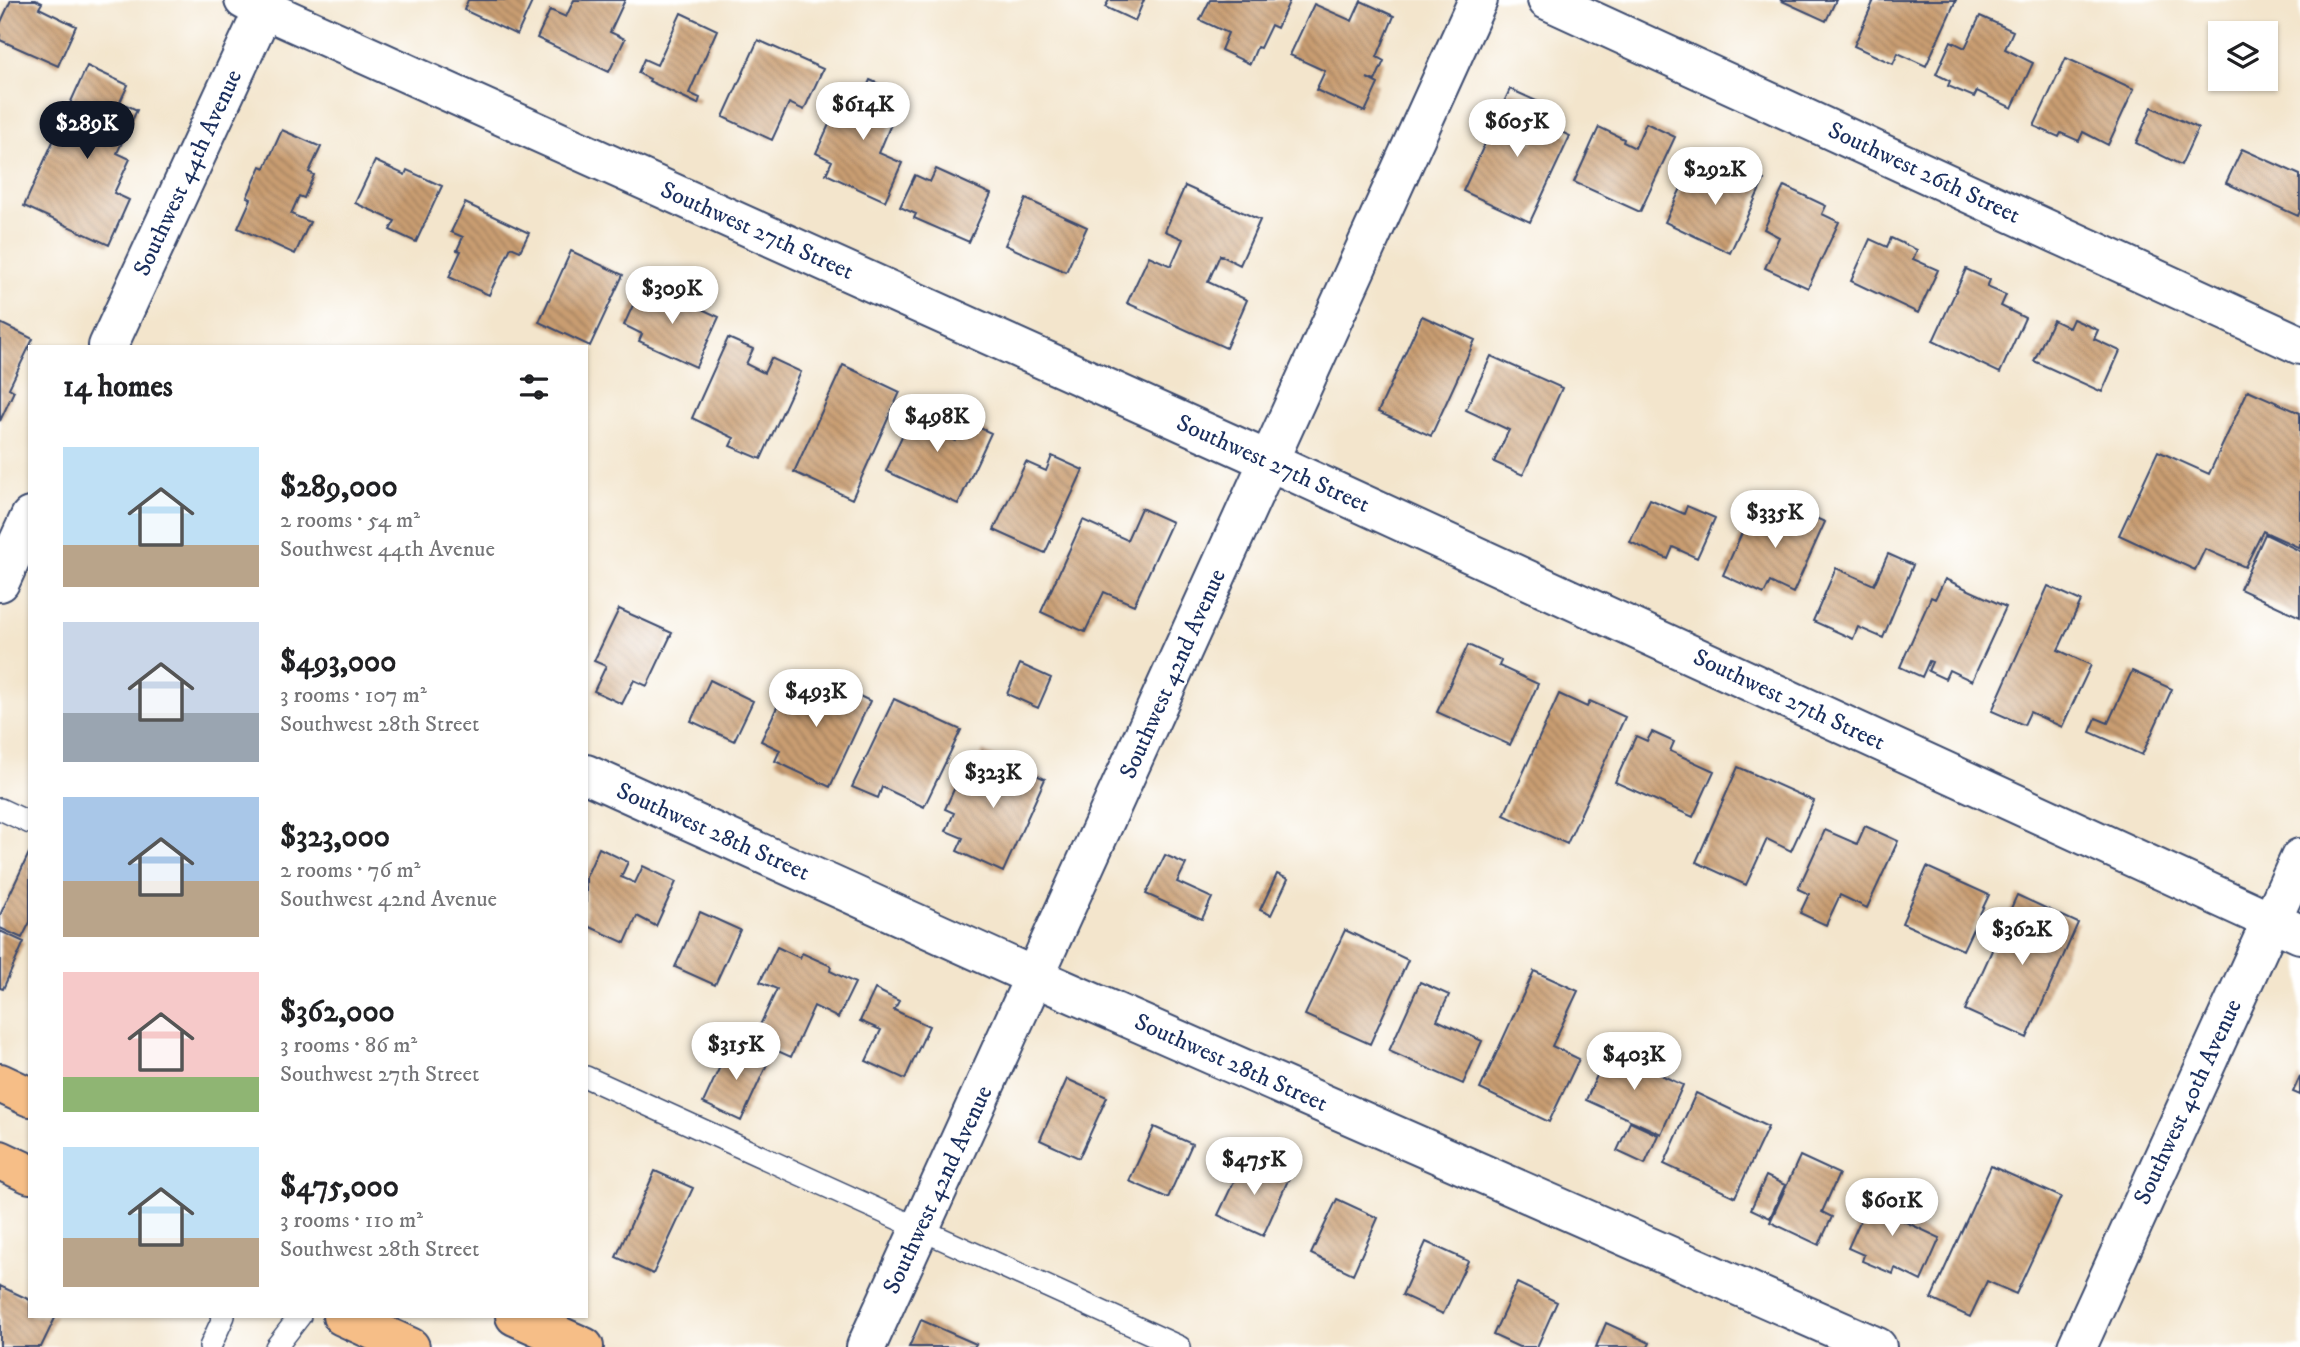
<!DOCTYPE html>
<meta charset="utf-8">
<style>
:root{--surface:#fff;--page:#f6f6f6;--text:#202124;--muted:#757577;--accent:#111827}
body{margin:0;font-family:"IM FELL DW Pica",serif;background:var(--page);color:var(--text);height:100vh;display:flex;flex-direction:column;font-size:26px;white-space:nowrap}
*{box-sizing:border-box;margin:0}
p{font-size:23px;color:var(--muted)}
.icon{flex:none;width:38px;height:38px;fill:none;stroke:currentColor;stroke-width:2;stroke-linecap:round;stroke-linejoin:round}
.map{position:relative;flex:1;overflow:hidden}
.details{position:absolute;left:28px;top:345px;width:560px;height:973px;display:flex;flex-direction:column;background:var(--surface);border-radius:0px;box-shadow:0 2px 5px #0004}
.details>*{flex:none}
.controls{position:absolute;left:2208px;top:21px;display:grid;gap:14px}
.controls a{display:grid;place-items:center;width:70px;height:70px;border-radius:0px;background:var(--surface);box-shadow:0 2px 5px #0004;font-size:35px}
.price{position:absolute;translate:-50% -60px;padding:0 16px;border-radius:24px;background:#fff;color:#222;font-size:23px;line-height:46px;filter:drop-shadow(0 2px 4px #0008)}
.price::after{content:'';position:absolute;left:50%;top:42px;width:21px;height:16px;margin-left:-10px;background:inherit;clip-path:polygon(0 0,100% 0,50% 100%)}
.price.current{background:var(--accent);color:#fff}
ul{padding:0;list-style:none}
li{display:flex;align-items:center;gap:21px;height:175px;padding:0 35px}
li span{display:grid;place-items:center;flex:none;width:196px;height:140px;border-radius:0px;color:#555}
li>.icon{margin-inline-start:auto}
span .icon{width:84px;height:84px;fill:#fffc;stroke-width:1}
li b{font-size:30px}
h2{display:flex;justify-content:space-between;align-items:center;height:84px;padding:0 35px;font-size:30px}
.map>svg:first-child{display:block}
.building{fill:url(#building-back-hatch)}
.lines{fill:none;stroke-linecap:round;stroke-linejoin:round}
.service-casing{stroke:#3b4a6e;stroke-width:24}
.minor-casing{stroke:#3b4a6e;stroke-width:42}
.tertiary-casing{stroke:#3b4a6e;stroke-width:42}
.primary-casing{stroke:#3b4a6e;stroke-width:42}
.service{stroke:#fff;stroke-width:21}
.minor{stroke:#fff;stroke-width:38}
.tertiary{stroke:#fff;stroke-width:38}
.primary{stroke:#f6be87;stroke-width:38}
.labels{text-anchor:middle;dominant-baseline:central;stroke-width:5;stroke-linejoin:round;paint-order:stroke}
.street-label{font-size:24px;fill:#1b2f5e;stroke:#fff}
</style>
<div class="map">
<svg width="2300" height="1347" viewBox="0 0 2300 1347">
<defs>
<pattern id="building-back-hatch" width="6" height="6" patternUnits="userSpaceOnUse" patternTransform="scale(1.75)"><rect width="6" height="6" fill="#c99d71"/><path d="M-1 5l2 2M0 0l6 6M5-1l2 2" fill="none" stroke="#a28060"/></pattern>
</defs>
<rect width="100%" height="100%" fill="#fff"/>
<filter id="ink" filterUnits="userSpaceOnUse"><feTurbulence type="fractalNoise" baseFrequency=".0143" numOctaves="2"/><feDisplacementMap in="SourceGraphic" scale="14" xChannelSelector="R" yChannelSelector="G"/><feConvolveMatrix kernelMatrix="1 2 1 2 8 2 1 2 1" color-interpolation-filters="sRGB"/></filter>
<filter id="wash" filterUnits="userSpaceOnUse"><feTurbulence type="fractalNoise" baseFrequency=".00686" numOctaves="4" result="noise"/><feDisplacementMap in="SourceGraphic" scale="28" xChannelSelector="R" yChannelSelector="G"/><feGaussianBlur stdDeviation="1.57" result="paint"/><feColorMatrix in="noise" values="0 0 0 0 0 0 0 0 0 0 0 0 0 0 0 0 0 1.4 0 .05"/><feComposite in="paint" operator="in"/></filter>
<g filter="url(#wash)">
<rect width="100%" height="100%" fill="#f3e5cc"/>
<g id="blocks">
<path class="building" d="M 11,0 L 36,0 L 42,3 L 39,8 L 76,26 L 58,66 L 0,40 L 0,24 Z
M 468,0 L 533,0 L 517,35 L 464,10 Z
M 574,0 L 625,0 L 610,32 L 625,39 L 609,72 L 537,38 L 550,10 L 566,17 Z
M 1109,0 L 1144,0 L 1135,21 L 1105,7 Z
M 1210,0 L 1290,0 L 1277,28 L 1271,25 L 1260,48 L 1257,47 L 1250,64 L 1221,50 L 1228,33 L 1200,20 Z
M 1780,0 L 1836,0 L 1826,21 Z
M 1874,0 L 1956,0 L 1926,66 L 1898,53 L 1893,64 L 1854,46 Z
M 1361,1 L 1394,16 L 1377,57 L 1384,61 L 1375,81 L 1367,78 L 1378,84 L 1365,112 L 1316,90 L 1325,71 L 1290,55 L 1314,4 L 1352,21 Z
M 681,13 L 717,30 L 689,93 L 700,98 L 698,104 L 649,81 L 650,79 L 638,73 L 644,59 L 657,65 Z
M 1980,16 L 2013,31 L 2005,49 L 2033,63 L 2012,108 L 1977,91 L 1974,97 L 1948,86 L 1950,81 L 1936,74 L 1951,41 L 1965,48 Z
M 758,40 L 823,69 L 804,110 L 789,103 L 772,140 L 723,117 Z
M 2066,58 L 2134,89 L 2108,145 L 2083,132 L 2079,141 L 2061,133 L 2059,137 L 2034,126 Z
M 87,66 L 128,85 L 120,102 L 137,110 L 117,153 L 130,159 L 114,193 L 129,200 L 109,245 L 24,206 Z
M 870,80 L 903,95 L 879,153 L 902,163 L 885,201 L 826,174 L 832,161 L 816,153 L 841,98 L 858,106 Z
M 1510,89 L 1543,104 L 1526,141 L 1532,144 L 1542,123 L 1570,136 L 1530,222 L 1463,191 Z
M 2152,107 L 2198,128 L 2181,165 L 2136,143 Z
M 1646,123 L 1675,137 L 1640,212 L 1574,182 L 1599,127 L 1624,139 L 1623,142 L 1635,148 Z
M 282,130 L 321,147 L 309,172 L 314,175 L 304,198 L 299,196 L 291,214 L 310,222 L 295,254 L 238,228 L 251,199 L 247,197 L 261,166 L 265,168 Z
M 2242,149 L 2300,175 L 2300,211 L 2298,216 L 2226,183 Z
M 375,161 L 405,175 L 407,170 L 442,186 L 416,242 L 390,230 L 395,221 L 355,203 Z
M 1734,166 L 1764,180 L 1730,253 L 1665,222 L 1690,169 L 1713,180 L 1711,183 L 1724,189 Z
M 936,169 L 991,194 L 969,242 L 914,218 L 916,214 L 900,207 L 915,175 L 930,182 Z
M 1185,186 L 1260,220 L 1240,265 L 1220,255 L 1208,282 L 1247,300 L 1226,348 L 1127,303 L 1149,256 L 1171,266 L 1183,239 L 1165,231 Z
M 1784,186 L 1826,206 L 1822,214 L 1839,222 L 1808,288 L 1765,268 L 1779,237 L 1764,229 Z
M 1026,199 L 1087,227 L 1066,272 L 1005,245 Z
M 465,203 L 529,233 L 520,251 L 511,247 L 489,295 L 449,277 L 461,251 L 457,250 L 463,237 L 451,232 Z
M 1891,238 L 1917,250 L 1913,259 L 1938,270 L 1918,313 L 1851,281 L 1870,239 L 1887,247 Z
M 571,251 L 623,275 L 590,346 L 539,322 Z
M 1966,269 L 1990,280 L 1987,287 L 2006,295 L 2001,306 L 2025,318 L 2000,373 L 1933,341 Z
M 661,290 L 719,317 L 696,367 L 639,341 L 642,334 L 624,325 L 638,294 L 656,302 Z
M 1422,316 L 1475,340 L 1431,436 L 1378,412 Z
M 2073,319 L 2098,330 L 2094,339 L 2120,351 L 2102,392 L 2034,361 L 2053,320 L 2069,328 Z
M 0,323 L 33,339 L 9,388 L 14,391 L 0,421 Z
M 728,338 L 753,349 L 746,364 L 764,373 L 771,358 L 801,372 L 761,459 L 730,446 L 734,438 L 692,418 Z
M 1491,356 L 1562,388 L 1523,475 L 1494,462 L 1509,430 L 1466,410 Z
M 843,365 L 900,392 L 852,499 L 794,472 Z
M 2248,390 L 2300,413 L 2300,548 L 2263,531 L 2245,567 L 2205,549 L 2195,570 L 2119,535 L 2158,451 L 2209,474 Z
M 919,399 L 945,411 L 935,432 L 955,441 L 965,421 L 991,433 L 958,504 L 886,471 Z
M 1052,456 L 1083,470 L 1045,553 L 994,530 L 1026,462 L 1046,471 Z
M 1650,499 L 1684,514 L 1687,506 L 1715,518 L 1697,558 L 1673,547 L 1668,559 L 1630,542 Z
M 1776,501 L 1825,522 L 1793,593 L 1770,582 L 1764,594 L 1723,575 L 1745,526 L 1762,533 Z
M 1141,508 L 1172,522 L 1134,605 L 1104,592 L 1085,632 L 1041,612 L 1083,520 L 1127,540 Z
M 2265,534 L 2300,551 L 2300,617 L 2240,589 Z
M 1888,554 L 1913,565 L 1883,638 L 1858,627 L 1853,639 L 1813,621 L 1836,568 L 1874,585 Z
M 1945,579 L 2006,607 L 1972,681 L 1949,670 L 1945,679 L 1928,671 L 1932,662 L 1929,661 L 1922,677 L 1900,667 L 1931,597 L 1935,599 Z
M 2048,586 L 2081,601 L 2058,650 L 2091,665 L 2062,727 L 2030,712 L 2024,725 L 1992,711 Z
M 619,609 L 672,633 L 647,686 L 634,680 L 622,704 L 594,691 L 606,666 L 594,661 Z
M 1468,645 L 1501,660 L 1499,666 L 1538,684 L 1510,745 L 1437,712 Z
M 1020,664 L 1051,678 L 1038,708 L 1007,694 Z
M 2132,671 L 2172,689 L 2142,755 L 2090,732 L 2096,718 L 2108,723 Z
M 816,675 L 870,701 L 830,787 L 775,761 L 780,750 L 761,741 L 785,690 L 805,698 Z
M 710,680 L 753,701 L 734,741 L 691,721 Z
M 1559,694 L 1587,707 L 1590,701 L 1625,717 L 1567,844 L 1504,815 Z
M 894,699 L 961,730 L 924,807 L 882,787 L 878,798 L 852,787 Z
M 1652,732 L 1674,742 L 1670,751 L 1714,771 L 1693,817 L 1615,782 L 1636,736 L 1647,741 Z
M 983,751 L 1045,779 L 1003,872 L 957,851 L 963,838 L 946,831 L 954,813 L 945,809 L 956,785 L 966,788 Z
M 1738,767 L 1814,801 L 1791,851 L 1767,839 L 1746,885 L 1696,862 Z
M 1865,826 L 1898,841 L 1867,908 L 1840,895 L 1826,925 L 1800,913 L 1809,894 L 1798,889 L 1825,830 L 1857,844 Z
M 599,848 L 628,862 L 621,877 L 635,883 L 643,866 L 676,882 L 656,926 L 637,916 L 625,943 L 586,925 L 586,877 Z
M 30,851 L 30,922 L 22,938 L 0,928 L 0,915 Z
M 1165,855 L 1186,864 L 1177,882 L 1212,898 L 1202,919 L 1146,894 Z
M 1927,867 L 1989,895 L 1963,950 L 1902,923 Z
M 1277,874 L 1288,879 L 1271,915 L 1260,910 Z
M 2017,895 L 2078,923 L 2027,1038 L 1965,1010 Z
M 700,912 L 740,930 L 715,985 L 675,967 Z
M 1345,930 L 1408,960 L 1370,1044 L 1305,1015 Z
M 0,931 L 24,942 L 3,989 L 0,988 Z
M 777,947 L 800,958 L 802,953 L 831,966 L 830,971 L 855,983 L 838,1018 L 814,1006 L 791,1057 L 753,1040 L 777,989 L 760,982 Z
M 1534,971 L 1578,991 L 1552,1046 L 1579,1059 L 1549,1122 L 1480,1089 Z
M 1420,982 L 1449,995 L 1437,1020 L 1482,1041 L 1463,1084 L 1389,1051 Z
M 875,989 L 899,1001 L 894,1010 L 929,1026 L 905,1079 L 866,1061 L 881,1030 L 860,1021 Z
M 731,1043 L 769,1060 L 741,1121 L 703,1103 Z
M 1608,1051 L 1683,1085 L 1661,1134 L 1586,1100 Z
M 2300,1076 L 2300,1095 L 2293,1092 Z
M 1067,1079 L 1107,1097 L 1079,1158 L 1040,1140 Z
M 1696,1093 L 1768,1127 L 1735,1197 L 1664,1164 Z
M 1630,1122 L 1658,1135 L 1645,1164 L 1617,1151 Z
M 1154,1127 L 1192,1144 L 1168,1198 L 1129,1181 Z
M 1800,1156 L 1839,1174 L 1822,1212 L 1832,1217 L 1819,1245 L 1770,1222 Z
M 1245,1158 L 1289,1178 L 1263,1236 L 1218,1215 Z
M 1991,1166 L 2061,1197 L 2016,1294 L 1987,1281 L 1970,1317 L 1931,1299 Z
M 655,1171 L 693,1188 L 653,1274 L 616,1257 Z
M 1766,1176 L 1785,1185 L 1770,1218 L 1751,1209 Z
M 1875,1188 L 1905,1201 L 1897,1218 L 1940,1238 L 1921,1281 L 1895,1268 L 1893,1274 L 1862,1261 L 1864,1255 L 1848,1248 Z
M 1337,1199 L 1378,1218 L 1353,1274 L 1311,1254 Z
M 1426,1242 L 1468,1261 L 1443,1314 L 1402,1295 Z
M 1517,1283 L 1557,1302 L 1537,1347 L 1519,1347 L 1493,1335 Z
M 0,1286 L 30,1300 L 30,1316 L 56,1316 L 41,1347 L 0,1347 Z
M 921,1320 L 976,1344 L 974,1347 L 909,1347 Z
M 1606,1323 L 1650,1343 L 1648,1347 L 1596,1347 Z"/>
</g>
</g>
<g filter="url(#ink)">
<use href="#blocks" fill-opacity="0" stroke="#3b4a6e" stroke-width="2"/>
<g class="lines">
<g class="service-casing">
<path id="service" d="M 0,809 L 30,823
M 586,1077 L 1180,1347
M 210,1347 L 224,1316
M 276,1347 L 300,1316"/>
</g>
<g class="minor-casing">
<path id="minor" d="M 244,0 L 1269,461 L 2300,934
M 1547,0 L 2300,345
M 108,346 L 268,0
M 0,582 L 30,517
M 586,774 L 1035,977 L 1877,1347
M 866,1347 L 1478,0"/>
</g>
<g class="tertiary-casing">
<path id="tertiary" d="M 2077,1347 L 2300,858"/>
</g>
<g class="primary-casing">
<path id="primary" d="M 0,1083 L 30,1097
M 0,1160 L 30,1174
M 342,1316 L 410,1347
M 515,1316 L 584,1347"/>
</g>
<use href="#service" class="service"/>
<use href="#minor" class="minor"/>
<use href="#tertiary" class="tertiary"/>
<use href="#primary" class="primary"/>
</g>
</g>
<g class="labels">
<g class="street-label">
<text transform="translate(188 173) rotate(-65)">Southwest 44th Avenue</text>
<text transform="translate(1924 173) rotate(25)">Southwest 26th Street</text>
<text transform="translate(757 231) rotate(24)">Southwest 27th Street</text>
<text transform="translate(1273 464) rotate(24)">Southwest 27th Street</text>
<text transform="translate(1173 674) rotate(-66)">Southwest 42nd Avenue</text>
<text transform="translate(1789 700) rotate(25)">Southwest 27th Street</text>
<text transform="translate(713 832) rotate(24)">Southwest 28th Street</text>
<text transform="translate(1231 1063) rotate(24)">Southwest 28th Street</text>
<text transform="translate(2188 1102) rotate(-65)">Southwest 40th Avenue</text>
<text transform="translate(938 1190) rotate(-65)">Southwest 42nd Avenue</text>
</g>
</g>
</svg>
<div class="controls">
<a><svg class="icon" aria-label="layers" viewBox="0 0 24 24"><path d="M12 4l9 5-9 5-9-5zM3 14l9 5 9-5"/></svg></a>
</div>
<b class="price" style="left:863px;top:142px">$614K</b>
<b class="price" style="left:1517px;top:159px">$605K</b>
<b class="price current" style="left:87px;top:161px">$289K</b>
<b class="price" style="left:1715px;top:207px">$292K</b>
<b class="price" style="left:672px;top:326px">$309K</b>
<b class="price" style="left:937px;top:454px">$498K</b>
<b class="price" style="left:1775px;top:550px">$335K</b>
<b class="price" style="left:816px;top:729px">$493K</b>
<b class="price" style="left:993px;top:810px">$323K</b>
<b class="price" style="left:2022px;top:967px">$362K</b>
<b class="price" style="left:736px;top:1082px">$315K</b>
<b class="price" style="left:1634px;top:1092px">$403K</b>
<b class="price" style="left:1254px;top:1197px">$475K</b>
<b class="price" style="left:1892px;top:1238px">$601K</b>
<section class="details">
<h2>14 homes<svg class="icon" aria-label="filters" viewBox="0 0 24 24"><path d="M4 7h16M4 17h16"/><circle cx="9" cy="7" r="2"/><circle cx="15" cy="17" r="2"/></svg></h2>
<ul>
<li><span style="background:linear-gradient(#bfe0f5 70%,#b9a48a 0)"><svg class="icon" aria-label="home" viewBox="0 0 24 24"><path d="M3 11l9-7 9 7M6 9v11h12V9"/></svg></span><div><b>$289,000</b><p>2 rooms · 54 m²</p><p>Southwest 44th Avenue</p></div></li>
<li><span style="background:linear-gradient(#c9d6e8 65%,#9aa5b1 0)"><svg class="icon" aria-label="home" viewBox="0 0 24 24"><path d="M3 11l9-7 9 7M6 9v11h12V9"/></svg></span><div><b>$493,000</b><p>3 rooms · 107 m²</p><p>Southwest 28th Street</p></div></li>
<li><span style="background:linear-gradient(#a9c7e8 60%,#b9a48a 0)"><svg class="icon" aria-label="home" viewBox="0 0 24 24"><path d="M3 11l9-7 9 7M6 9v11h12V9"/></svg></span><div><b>$323,000</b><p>2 rooms · 76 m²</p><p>Southwest 42nd Avenue</p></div></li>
<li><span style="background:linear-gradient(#f6c9c9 75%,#8fb573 0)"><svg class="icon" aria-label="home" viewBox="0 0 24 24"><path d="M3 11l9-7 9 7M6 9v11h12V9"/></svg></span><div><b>$362,000</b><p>3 rooms · 86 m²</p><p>Southwest 27th Street</p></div></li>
<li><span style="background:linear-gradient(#bfe0f5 65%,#b9a48a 0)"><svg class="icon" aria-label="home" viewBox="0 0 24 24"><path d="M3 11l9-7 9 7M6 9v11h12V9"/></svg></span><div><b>$475,000</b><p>3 rooms · 110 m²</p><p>Southwest 28th Street</p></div></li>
</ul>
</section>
</div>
